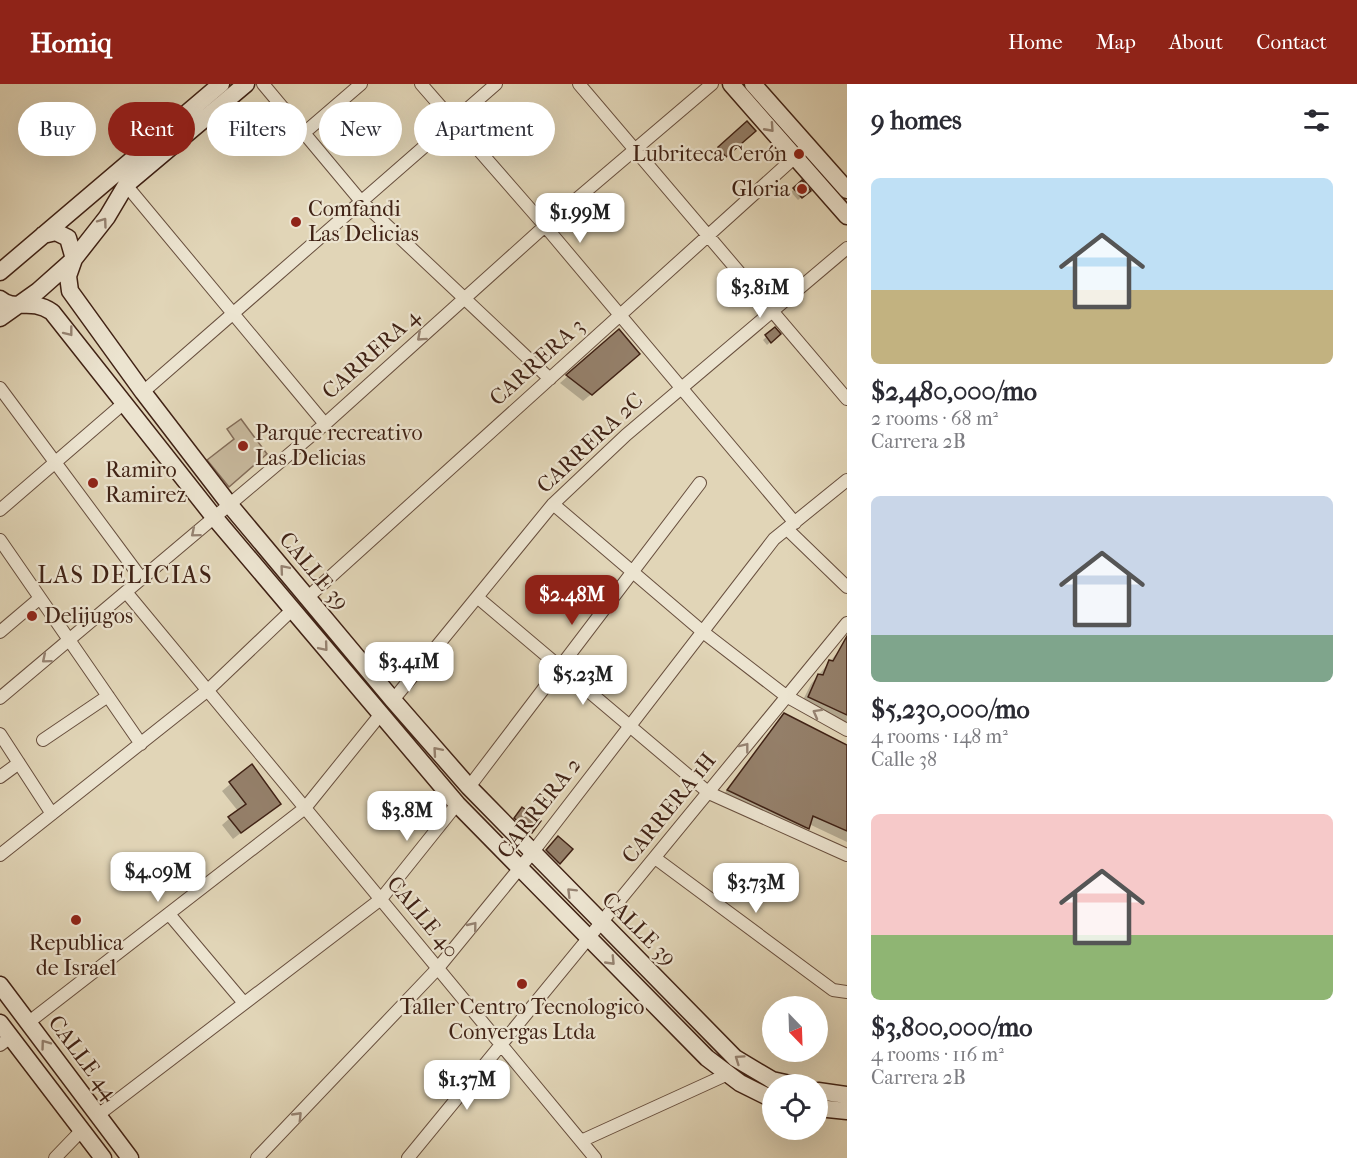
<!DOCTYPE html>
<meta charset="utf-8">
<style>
:root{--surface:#fff;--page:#f7f7f7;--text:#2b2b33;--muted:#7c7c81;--accent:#8f2418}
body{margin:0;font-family:"IM FELL French Canon",serif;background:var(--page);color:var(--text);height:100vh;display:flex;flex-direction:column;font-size:22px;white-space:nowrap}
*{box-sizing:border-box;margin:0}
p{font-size:20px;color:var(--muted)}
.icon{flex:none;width:33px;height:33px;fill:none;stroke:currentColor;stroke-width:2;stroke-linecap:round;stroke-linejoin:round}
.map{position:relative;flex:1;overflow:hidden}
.drawer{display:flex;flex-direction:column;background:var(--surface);width:510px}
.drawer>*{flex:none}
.banner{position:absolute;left:18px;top:18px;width:570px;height:54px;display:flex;gap:12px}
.needle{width:39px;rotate:157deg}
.buttons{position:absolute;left:762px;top:912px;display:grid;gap:12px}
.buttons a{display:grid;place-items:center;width:66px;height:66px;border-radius:50%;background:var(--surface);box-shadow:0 6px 24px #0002;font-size:30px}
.price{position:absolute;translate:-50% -51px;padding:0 14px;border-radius:12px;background:#fff;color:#222;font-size:20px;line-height:39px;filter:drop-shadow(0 2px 3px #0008)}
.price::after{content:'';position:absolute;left:50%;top:36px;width:18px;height:14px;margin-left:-9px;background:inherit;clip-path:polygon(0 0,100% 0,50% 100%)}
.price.on{background:var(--accent);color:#fff}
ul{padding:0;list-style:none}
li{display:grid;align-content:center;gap:12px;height:318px;padding:0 24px}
li span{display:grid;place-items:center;height:186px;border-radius:9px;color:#555}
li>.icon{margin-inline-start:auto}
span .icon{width:108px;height:108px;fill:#fffc;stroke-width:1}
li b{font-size:26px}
h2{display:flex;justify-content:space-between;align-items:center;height:72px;padding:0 24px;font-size:26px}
.pill{padding:0 21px;border-radius:27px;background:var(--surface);box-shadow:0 6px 24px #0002;font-size:21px;line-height:54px}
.pill.on{background:var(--accent);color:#fff}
header{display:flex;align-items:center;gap:36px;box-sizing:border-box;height:84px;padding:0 30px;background:var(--accent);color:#fff}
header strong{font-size:28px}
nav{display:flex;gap:33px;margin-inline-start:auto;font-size:21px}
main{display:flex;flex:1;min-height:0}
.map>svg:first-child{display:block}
.green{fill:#c6b79b;stroke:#836c58;stroke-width:1.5}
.shadow{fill:#0003}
.building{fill:#947f69;stroke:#402215;stroke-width:1.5}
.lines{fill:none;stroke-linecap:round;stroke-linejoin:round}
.street-casing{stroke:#684f3e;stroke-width:14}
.secondary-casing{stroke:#402215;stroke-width:19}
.street{stroke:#ece4d0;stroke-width:12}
.secondary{stroke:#ece4d0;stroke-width:16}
.oneway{stroke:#968372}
.poi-dot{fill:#8f2418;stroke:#ece4d0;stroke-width:2}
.labels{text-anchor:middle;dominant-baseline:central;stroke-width:4.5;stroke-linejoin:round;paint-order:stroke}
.poi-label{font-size:22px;fill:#402215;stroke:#ece4d0;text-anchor:start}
.street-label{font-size:22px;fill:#402215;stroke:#ece4d0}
.neighbourhood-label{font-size:24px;letter-spacing:1.5px;fill:#402215;stroke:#ece4d0}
</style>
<header>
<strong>Homiq</strong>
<nav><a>Home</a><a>Map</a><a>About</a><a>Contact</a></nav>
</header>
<main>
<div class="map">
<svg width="847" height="1074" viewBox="0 0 847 1074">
<rect width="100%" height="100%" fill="#e1d5b7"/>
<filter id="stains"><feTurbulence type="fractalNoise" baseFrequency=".00333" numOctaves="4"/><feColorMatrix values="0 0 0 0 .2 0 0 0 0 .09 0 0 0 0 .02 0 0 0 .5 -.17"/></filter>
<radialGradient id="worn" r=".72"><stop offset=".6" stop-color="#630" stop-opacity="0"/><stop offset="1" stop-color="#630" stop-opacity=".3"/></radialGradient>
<path class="green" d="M 241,335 L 267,370 L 229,403 L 207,376 L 234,355 L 227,345 Z"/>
<path class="shadow" d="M 802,99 L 809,106 L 798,116 L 791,108 Z
M 775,245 L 779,250 L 767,261 L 763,256 Z
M 619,247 L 631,277 L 583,317 L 560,299 Z
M 843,562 L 847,563 L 847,641 L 801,620 L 811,600 Z
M 784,631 L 847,662 L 847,758 L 809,740 L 801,751 L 721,714 Z
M 252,682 L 279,719 L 233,755 L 222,741 L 238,727 L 222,707 Z
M 519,728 L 531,748 L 528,751 L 512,738 Z
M 555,757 L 571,765 L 556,782 L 544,771 Z"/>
<path class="building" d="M 747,37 L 756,47 L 726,73 L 718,63 Z
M 802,96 L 811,107 L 802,114 L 793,104 Z
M 775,243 L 781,250 L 771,259 L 765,251 Z
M 619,245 L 640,270 L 592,311 L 566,291 Z
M 847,552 L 847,631 L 808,613 L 818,590 L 823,591 L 829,576 L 833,577 Z
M 784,629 L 847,661 L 847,747 L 813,732 L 809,745 L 727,706 Z
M 252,680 L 281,720 L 241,749 L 228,733 L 246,720 L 229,698 Z
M 522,723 L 541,737 L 532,749 L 514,734 Z
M 558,752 L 573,765 L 560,780 L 546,766 Z"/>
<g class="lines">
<g class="street-casing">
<path id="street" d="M 263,0 L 360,116 L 550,295
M 421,0 L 545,142 L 795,439
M 579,0 L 847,315
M 304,49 L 361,0
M 126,101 L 325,340
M 0,304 L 141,494
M 143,308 L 496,0
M 553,420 L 703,548 L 786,612 L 847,646
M 0,426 L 124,319
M 787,445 L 847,503
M 0,456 L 141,660
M 126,508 L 595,1074
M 477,513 L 709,709 L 847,771
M 307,514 L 795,73
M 0,548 L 40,514
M 0,614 L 325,340 L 545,142 L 712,0
M 393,616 L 553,420 L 626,351 L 847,164
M 0,650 L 52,730
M 43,656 L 108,612
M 0,693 L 19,679
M 469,703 L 700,399
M 0,771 L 208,606 L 293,525
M 655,774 L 833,906 L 847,908
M 169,830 L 244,919
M 29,938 L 305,724 L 380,631
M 0,961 L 11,953
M 98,1031 L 381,815 L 457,720
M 581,1057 L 728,990
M 55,1074 L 82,1046
M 257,1074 L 438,884 L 532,769 L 774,455 L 847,396
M 408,1074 L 847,539"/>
</g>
<g class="secondary-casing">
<path id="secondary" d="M 731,0 L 847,132
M 753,0 L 847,106
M 43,151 L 56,148 L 68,154 L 74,175 L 68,192 L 70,207 L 143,308 L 229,420 L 393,616 L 469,703 L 735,974 L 772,996 L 790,1000
M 0,188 L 221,0
M 0,215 C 15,228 30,213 52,228 L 214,433 L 457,720 L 707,974 L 740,999 L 772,1015
M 0,234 L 38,207 L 74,175 L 107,133 L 126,101 L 246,0
M 0,901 L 130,1074
M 0,939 L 103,1074
M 818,1007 L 847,1011
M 818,1024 L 847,1027"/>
</g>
<use href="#street" class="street"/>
<use href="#secondary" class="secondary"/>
</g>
<defs><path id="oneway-chevron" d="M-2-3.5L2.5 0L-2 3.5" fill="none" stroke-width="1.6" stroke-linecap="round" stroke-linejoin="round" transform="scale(1.5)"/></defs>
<g class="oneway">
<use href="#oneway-chevron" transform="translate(770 44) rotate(48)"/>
<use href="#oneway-chevron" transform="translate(103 138) rotate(-54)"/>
<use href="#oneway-chevron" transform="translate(69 248) rotate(52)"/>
<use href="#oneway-chevron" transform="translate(421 253) rotate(138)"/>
<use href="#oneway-chevron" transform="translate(195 449) rotate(140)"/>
<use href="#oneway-chevron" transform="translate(284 485) rotate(-130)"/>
<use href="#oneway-chevron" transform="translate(324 563) rotate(50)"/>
<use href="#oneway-chevron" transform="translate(46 575) rotate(140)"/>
<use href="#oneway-chevron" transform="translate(817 629) rotate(-151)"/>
<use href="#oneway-chevron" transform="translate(745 663) rotate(-52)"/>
<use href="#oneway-chevron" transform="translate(437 667) rotate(-131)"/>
<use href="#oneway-chevron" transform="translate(571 808) rotate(-135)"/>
<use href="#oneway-chevron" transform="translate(473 842) rotate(-51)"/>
<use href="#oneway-chevron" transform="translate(611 877) rotate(46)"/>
<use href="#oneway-chevron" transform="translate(45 960) rotate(-126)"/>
<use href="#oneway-chevron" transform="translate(739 975) rotate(-145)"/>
<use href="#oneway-chevron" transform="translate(298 1032) rotate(-46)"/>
</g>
<g class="poi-dot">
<circle cx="799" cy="70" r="6"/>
<circle cx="802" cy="105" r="6"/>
<circle cx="296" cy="138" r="6"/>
<circle cx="243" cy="362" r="6"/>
<circle cx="93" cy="399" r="6"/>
<circle cx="32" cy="532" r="6"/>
<circle cx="76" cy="836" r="6"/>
<circle cx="522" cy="900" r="6"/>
</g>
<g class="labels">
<g class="poi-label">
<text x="787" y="70" text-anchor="end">Lubriteca Cerón</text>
<text x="790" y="105" text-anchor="end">Gloria</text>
<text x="308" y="125">Comfandi<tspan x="308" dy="25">Las Delicias</tspan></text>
<text x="255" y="349">Parque recreativo<tspan x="255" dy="25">Las Delicias</tspan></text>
<text x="105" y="386">Ramiro<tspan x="105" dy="25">Ramirez</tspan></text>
<text x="44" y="532">Delijugos</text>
<text x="76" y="859" text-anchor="middle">Republica<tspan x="76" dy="25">de Israel</tspan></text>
<text x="522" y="923" text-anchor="middle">Taller Centro Tecnologico<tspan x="522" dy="25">Convergas Ltda</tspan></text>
</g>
<g class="street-label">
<text transform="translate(371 270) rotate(-42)">CARRERA 4</text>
<text transform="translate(537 278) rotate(-42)">CARRERA 3</text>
<text transform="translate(590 359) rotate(-43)">CARRERA 2C</text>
<text transform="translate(314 487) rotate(50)">CALLE 39</text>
<text transform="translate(539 724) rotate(-52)">CARRERA 2</text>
<text transform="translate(669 724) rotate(-51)">CARRERA 1H</text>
<text transform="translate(423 833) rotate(50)">CALLE 40</text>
<text transform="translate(639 845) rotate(45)">CALLE 39</text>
<text transform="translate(83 974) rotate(53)">CALLE 44</text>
</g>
<g class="neighbourhood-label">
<text x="125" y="491">LAS DELICIAS</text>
</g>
</g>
<rect width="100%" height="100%" filter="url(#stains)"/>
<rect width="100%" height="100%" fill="url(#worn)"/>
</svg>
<div class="buttons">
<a><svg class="needle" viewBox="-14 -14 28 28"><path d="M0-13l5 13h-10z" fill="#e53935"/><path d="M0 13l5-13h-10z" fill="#7c7c81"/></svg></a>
<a><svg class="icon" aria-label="locate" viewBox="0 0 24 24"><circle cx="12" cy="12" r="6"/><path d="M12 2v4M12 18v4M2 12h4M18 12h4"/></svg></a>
</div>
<b class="price" style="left:580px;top:160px">$1.99M</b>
<b class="price" style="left:760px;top:235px">$3.81M</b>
<b class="price on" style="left:572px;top:542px">$2.48M</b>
<b class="price" style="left:409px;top:609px">$3.41M</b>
<b class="price" style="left:583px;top:622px">$5.23M</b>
<b class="price" style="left:407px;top:758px">$3.8M</b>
<b class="price" style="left:158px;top:819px">$4.09M</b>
<b class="price" style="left:756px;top:830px">$3.73M</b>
<b class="price" style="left:467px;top:1027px">$1.37M</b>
<div class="banner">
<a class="pill">Buy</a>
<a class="pill on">Rent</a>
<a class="pill">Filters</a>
<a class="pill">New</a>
<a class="pill">Apartment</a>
</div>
</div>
<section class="drawer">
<h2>9 homes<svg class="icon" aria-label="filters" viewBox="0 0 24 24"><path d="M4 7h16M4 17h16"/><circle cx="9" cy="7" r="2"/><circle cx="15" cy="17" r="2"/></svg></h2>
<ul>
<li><span style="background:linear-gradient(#bfe0f5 60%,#c2b280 0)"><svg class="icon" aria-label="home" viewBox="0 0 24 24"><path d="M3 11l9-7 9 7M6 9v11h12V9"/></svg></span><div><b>$2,480,000/mo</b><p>2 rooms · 68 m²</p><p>Carrera 2B</p></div></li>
<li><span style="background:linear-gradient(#c9d6e8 75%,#7fa58c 0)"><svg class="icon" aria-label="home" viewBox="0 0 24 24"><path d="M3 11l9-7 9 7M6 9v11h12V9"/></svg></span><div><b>$5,230,000/mo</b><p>4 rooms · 148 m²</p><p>Calle 38</p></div></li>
<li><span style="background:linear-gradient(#f6c9c9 65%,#8fb573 0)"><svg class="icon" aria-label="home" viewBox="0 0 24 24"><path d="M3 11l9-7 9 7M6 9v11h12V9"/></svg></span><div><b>$3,800,000/mo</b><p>4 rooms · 116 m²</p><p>Carrera 2B</p></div></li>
</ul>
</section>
</main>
